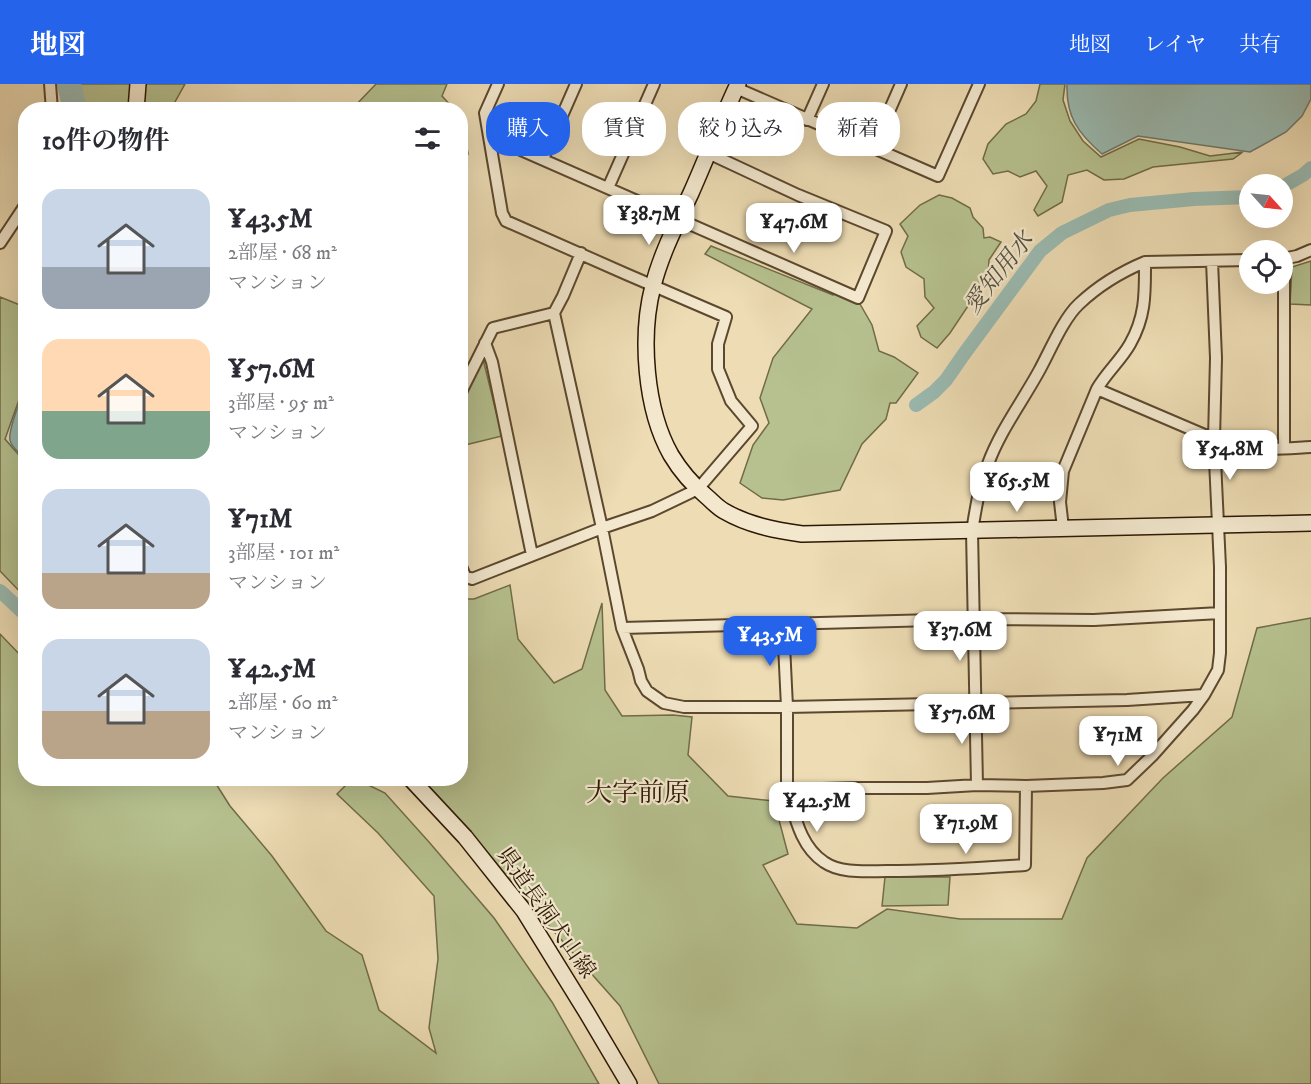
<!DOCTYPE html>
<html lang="ja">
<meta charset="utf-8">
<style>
:root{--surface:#fff;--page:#f7f7f7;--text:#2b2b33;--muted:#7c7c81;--accent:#2563eb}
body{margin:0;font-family:"IM FELL DW Pica","Noto Serif JP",serif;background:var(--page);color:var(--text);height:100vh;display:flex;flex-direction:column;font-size:22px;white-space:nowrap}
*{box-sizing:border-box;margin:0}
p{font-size:20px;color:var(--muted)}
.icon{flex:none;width:33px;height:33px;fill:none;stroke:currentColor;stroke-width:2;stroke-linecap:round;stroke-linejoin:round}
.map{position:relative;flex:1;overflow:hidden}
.panel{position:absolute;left:18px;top:18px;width:450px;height:684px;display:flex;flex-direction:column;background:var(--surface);border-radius:24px;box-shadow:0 6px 24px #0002}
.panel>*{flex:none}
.guide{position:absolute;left:486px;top:18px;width:570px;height:54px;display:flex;gap:12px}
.needle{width:39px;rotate:117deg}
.fabs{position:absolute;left:1239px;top:90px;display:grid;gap:12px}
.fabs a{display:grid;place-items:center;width:54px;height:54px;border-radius:50%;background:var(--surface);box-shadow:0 6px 24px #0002;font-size:30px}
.price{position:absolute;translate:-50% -51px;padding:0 14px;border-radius:12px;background:#fff;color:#222;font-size:20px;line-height:39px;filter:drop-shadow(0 2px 3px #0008)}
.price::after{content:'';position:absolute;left:50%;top:36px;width:18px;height:14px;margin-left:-9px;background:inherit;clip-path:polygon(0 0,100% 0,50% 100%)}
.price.active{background:var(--accent);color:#fff}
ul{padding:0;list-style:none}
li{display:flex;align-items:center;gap:18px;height:150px;padding:0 24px}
li span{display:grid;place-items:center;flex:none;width:168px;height:120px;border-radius:18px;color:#555}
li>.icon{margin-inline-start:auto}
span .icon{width:72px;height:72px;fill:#fffc;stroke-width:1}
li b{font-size:26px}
h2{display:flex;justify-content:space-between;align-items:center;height:72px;padding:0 24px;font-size:26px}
.chip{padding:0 21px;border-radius:24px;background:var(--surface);box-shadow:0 6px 24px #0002;font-size:21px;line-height:54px}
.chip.active{background:var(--accent);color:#fff}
header{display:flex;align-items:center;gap:36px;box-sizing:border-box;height:84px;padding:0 30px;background:var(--accent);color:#fff}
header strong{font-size:28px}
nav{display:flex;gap:33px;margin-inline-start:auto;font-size:21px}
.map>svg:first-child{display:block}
.green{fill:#b6c18f;stroke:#706c48;stroke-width:1.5}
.water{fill:#9abbb2;stroke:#6e796c;stroke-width:1.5}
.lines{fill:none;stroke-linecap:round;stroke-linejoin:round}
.canal{stroke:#9abbb2;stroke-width:14}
.river{stroke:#9abbb2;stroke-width:24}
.street-casing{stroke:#5c482e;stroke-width:14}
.secondary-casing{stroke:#2b1702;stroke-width:18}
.street{stroke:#f3e8ce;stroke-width:10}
.secondary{stroke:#f3e8ce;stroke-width:15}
.labels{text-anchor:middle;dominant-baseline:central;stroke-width:4.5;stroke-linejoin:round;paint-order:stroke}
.street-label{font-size:22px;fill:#2b1702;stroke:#f3e8ce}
.water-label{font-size:24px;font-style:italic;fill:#525040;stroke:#f3e8ce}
.quarter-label{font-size:26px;fill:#2b1702;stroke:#f3e8ce}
</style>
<header>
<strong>地図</strong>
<nav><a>地図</a><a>レイヤ</a><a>共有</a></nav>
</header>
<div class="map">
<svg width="1311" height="1000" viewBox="0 0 1311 1000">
<rect width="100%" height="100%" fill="#eddcb4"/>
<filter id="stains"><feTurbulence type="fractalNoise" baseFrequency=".00333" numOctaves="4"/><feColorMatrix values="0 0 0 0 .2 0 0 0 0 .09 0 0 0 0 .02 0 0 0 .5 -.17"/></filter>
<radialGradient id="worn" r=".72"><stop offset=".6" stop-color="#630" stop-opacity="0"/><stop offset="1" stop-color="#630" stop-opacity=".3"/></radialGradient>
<path class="green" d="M 63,0 L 185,0 L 171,25 L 62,26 Z
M 376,0 L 447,0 L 442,12 L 454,25 L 352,25 Z
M 1040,0 L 1065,0 L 1063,16 L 1070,37 L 1083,57 L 1101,73 L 1139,55 L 1180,63 L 1210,72 L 1243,68 L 1233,75 L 1153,83 L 1124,95 L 1104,96 L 1087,86 L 1068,91 L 1062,118 L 1038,132 L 1034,126 L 1047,102 L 1036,87 L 1020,93 L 1008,87 L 993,90 L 983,75 L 988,60 L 1006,40 L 1026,30 L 1036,17 Z
M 461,33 L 463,36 L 468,70 L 461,83 Z
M 939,111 L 952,114 L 970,124 L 973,133 L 983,144 L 984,154 L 990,153 L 1001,158 L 989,176 L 988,192 L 950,249 L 937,264 L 921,253 L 917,242 L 934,224 L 925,213 L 924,195 L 906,183 L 901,168 L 908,152 L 900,140 L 920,121 Z
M 711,162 L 833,211 L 835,206 L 860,220 L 872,241 L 879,267 L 894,273 L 918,289 L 896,319 L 890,319 L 886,335 L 862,360 L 840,406 L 783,416 L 762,414 L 740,399 L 753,361 L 769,339 L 760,314 L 773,274 L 812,225 L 705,170 Z
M 1311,177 L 1311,221 L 1290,220 L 1292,183 Z
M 0,213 L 25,223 L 25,299 L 5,355 L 25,378 L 25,513 L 0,487 Z
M 482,271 L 502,352 L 461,362 L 461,321 Z
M 510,501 L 518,555 L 554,599 L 582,585 L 602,519 L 605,606 L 622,632 L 673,631 L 692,633 L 688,671 L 728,712 L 774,717 L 788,770 L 763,781 L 797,840 L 857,844 L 887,825 L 960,835 L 1062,835 L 1087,774 L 1163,694 L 1232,633 L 1257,544 L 1311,534 L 1311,1000 L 659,1000 L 620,922 L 419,695 L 460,694 L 461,515 L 474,515 Z
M 0,550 L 25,576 L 26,694 L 213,695 L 230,722 L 272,772 L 326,847 L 362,871 L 379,926 L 436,969 L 429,944 L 438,875 L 434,812 L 378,749 L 337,710 L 353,694 L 356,695 L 385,709 L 429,758 L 494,834 L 552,918 L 599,1000 L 0,1000 Z
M 885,793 L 950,793 L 948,821 L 882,822 Z"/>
<path class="water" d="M 1067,0 L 1311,0 L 1311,15 L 1302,32 L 1286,48 L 1250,68 L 1138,52 L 1102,70 C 1078,49 1066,33 1067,0 Z
M 25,304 L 25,375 C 21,370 11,363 10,356 C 8,347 21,314 25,304 Z"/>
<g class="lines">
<path class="canal" d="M 1282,103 L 1303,91 L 1311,84
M 916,321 L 934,308 L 946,296 L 964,270 L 1040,167 L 1062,149 L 1109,126 L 1130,121 L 1194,115 L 1250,113
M 0,507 L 26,531"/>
<path class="river" d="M 69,0 L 75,26"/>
<g class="street-casing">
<path id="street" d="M 50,0 L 52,26
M 736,4 L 938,92 L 979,0
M 807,36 L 823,0
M 489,52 L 858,214 L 886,147 L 798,111 L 708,69
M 873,64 L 901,0
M 543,75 L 576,0
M 608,104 L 654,0
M 0,159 L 26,120
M 581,169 L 563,212 L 554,229 L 602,444 L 622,544 L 638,585 L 641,597 L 647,607 L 664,619 L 684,623 L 787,623 L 1127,616 L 1204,611
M 1282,175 L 1297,172 L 1311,166
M 485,259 L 492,278 L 532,471
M 1097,305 L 1214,355 C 1224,358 1236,362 1247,364 C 1268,366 1290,364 1311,363
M 460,310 L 493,244 L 554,229
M 1284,364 L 1284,175
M 1063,444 L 1060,418 L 1063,387 L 1097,305 C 1106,289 1121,276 1130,260 C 1146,232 1145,209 1145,178
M 460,480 L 465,492 L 472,495 L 602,444 L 652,427 L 698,405 L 752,342 L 731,317 L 718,285 L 718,260 L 726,233 L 626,190 L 506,137 L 502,129 L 485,29 L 498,0
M 783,540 L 787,623 L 787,706 L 857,704 L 927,704 L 977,701 L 1026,702 L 1103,699 L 1127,696 L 1152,672 L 1193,626 L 1204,611 L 1218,586 L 1220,569 L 1220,483 L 1214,355 L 1216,274 L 1212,177
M 622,544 L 973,535 L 1094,536 L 1220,529
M 977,701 L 972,447 C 976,424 979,401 988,380 C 1000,347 1022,318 1039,287 C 1050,267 1063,235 1079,220 C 1098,202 1121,188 1145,178 L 1250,176
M 787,706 C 795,732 800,762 824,778 C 841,790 868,787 887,787 C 934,787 979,784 1025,781 L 1026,702"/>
</g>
<g class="secondary-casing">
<path id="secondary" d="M 738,0 C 721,36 707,73 691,109 C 677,139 661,170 653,202 C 640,252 645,325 671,371 C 680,386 693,401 706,412 C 712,417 717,423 724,427 C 748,441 774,446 802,450 L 1311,439
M 136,26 L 138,0
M 410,694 L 465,753 L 524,827 L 587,929 L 629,1000"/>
</g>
<use href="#street" class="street"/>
<use href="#secondary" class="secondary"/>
</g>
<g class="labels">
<g class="street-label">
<text transform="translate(546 829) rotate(55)">県道長洞犬山線</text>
</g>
<g class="water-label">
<text transform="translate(999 189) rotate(-52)">愛知用水</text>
</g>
<g class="quarter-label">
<text x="638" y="709">大字前原</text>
</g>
</g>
<rect width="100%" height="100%" filter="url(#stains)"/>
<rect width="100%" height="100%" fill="url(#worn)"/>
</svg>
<div class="fabs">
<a><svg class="needle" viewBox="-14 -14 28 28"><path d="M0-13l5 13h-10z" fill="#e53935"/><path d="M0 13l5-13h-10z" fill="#7c7c81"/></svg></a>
<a><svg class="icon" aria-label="locate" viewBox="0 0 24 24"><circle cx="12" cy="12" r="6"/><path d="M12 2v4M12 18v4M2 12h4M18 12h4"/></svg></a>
</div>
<b class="price" style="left:649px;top:162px">¥38.7M</b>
<b class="price" style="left:794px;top:170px">¥47.6M</b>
<b class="price" style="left:1230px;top:397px">¥54.8M</b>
<b class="price" style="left:1017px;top:429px">¥65.5M</b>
<b class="price" style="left:960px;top:578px">¥37.6M</b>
<b class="price active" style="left:770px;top:583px">¥43.5M</b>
<b class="price" style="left:962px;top:661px">¥57.6M</b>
<b class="price" style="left:1118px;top:683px">¥71M</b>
<b class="price" style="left:817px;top:749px">¥42.5M</b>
<b class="price" style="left:966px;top:771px">¥71.9M</b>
<div class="guide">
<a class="chip active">購入</a>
<a class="chip">賃貸</a>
<a class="chip">絞り込み</a>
<a class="chip">新着</a>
</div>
<section class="panel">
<h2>10件の物件<svg class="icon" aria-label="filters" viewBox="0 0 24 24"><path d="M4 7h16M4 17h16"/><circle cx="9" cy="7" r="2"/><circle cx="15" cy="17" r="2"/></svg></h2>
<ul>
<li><span style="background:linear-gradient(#c9d6e8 65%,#9aa5b1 0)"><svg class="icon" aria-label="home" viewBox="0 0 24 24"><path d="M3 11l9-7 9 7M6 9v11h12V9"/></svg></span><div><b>¥43.5M</b><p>2部屋 · 68 m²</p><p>マンション</p></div></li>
<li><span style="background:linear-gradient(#ffd9b3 60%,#7fa58c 0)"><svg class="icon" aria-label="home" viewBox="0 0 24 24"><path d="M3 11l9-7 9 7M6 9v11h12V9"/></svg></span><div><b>¥57.6M</b><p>3部屋 · 95 m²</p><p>マンション</p></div></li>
<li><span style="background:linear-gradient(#c9d6e8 70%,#b9a48a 0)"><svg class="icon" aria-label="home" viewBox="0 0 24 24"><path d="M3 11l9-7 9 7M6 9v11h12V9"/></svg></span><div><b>¥71M</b><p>3部屋 · 101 m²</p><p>マンション</p></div></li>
<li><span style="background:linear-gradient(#c9d6e8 60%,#b9a48a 0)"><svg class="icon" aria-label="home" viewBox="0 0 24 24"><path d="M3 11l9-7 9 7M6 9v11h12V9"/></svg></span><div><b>¥42.5M</b><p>2部屋 · 60 m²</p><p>マンション</p></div></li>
</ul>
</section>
</div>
